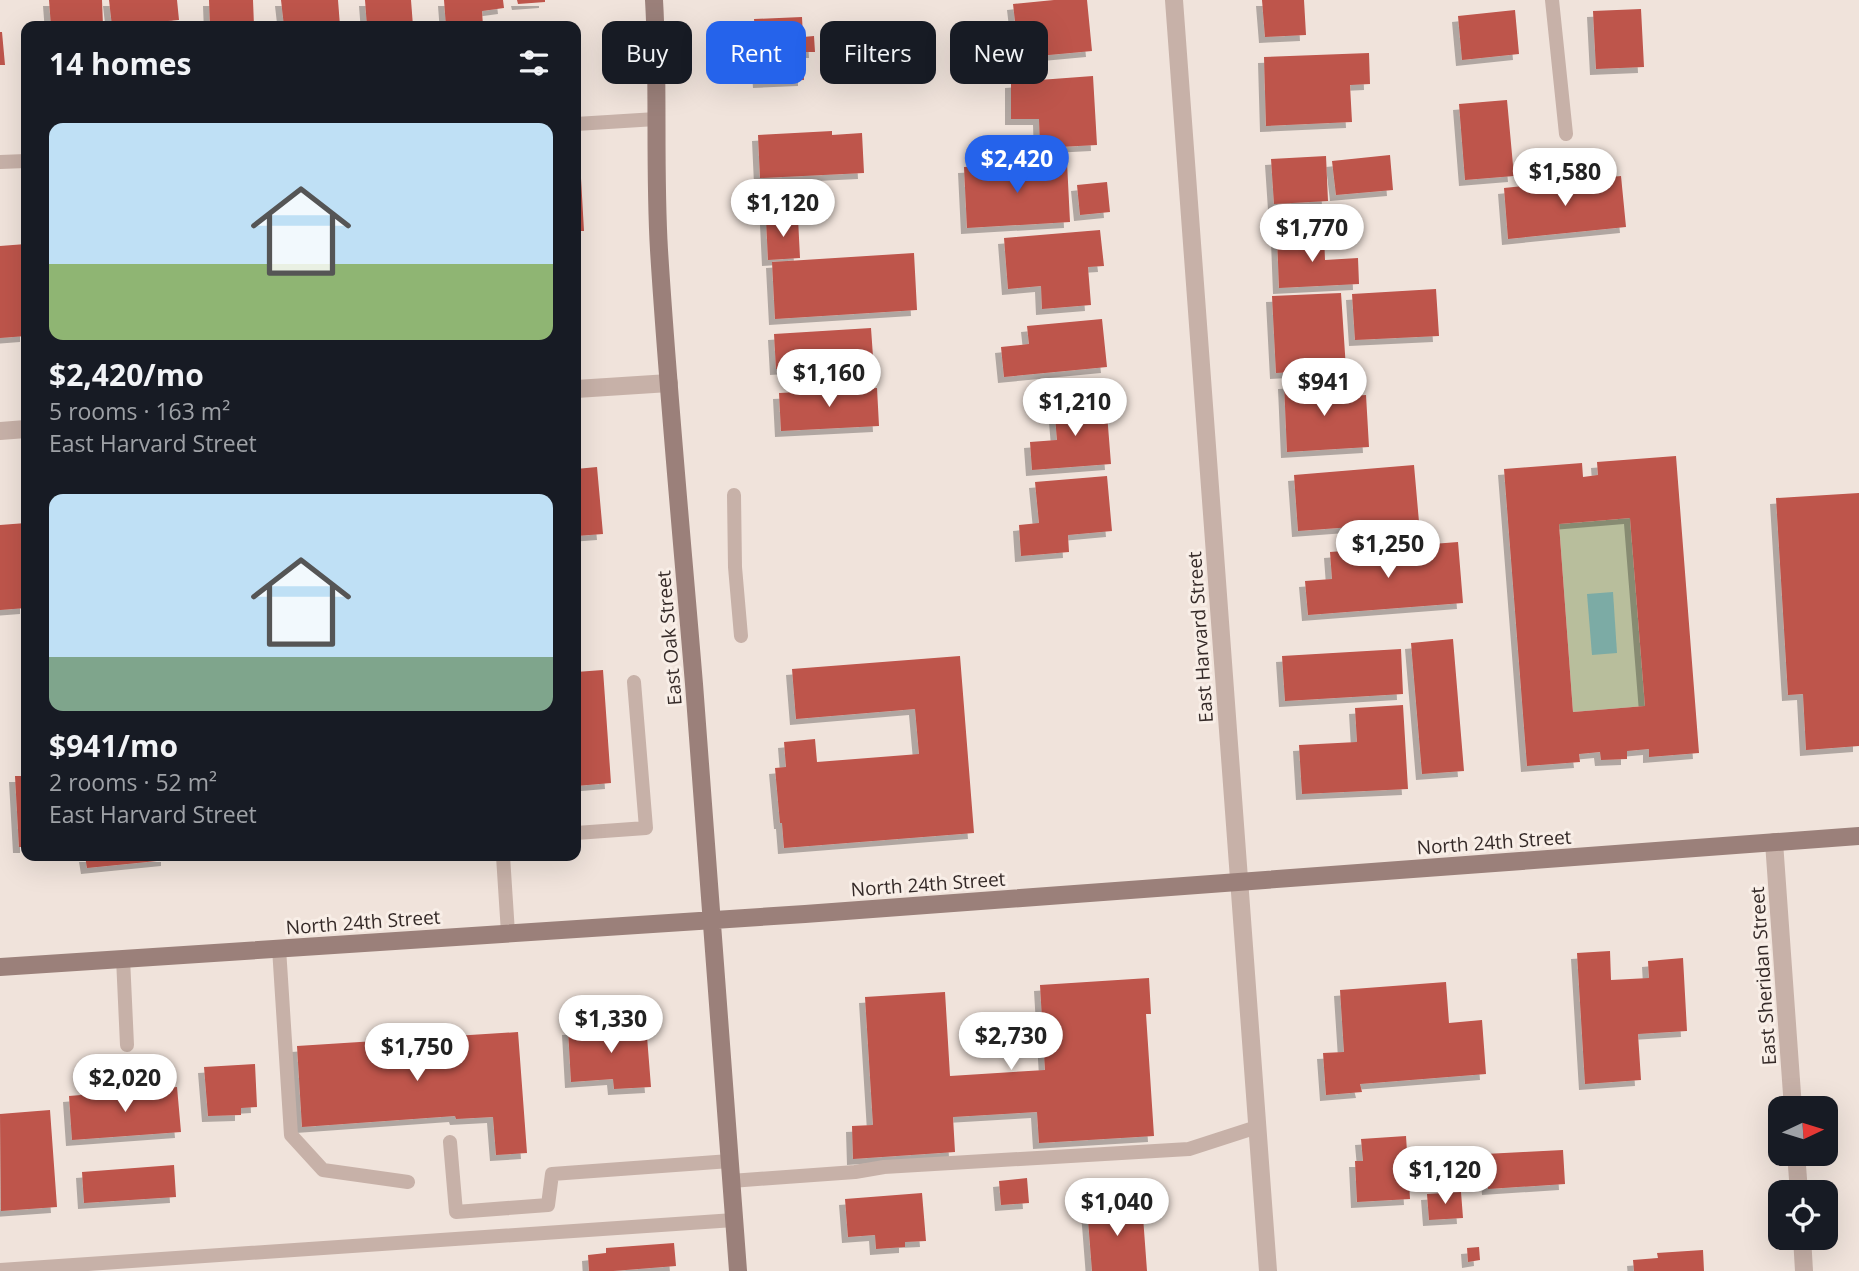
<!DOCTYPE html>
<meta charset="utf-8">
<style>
:root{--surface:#171b24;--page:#242831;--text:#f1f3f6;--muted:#9ea1a6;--accent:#2563eb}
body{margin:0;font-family:"Open Sans",sans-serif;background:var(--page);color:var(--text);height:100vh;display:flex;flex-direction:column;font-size:26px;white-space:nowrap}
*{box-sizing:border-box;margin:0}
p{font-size:23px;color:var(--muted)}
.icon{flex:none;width:38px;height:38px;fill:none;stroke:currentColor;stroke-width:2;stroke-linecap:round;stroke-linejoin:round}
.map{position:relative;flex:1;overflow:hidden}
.drawer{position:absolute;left:21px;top:21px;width:560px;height:840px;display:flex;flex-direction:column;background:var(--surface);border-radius:14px;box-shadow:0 7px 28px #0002}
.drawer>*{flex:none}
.guide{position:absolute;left:602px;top:21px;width:665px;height:63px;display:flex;gap:14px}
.needle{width:46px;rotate:86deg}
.buttons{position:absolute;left:1768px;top:1096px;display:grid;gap:14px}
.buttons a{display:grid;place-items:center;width:70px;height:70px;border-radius:14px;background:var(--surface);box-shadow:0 7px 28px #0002;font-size:35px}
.price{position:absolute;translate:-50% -60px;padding:0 16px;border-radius:24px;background:#fff;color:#222;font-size:23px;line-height:46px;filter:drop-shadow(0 2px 4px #0008)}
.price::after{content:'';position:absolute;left:50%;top:42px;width:21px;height:16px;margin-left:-10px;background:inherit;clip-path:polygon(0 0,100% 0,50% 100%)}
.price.active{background:var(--accent);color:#fff}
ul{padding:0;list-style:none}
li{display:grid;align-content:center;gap:14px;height:371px;padding:0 28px}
li span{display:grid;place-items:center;height:217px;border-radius:14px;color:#555}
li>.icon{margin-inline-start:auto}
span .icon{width:126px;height:126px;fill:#fffc;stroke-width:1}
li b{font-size:30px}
h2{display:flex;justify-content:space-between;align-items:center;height:84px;padding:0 28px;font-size:30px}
.chip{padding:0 24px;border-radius:14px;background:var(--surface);box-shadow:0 7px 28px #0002;font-size:24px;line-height:63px}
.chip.active{background:var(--accent);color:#fff}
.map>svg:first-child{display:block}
.green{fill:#b8be9c}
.water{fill:#7caba5}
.building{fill:#be544b;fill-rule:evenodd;filter:url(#shadow)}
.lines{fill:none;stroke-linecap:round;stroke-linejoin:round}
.lane{stroke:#c7b1a8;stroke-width:14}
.street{stroke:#c7b1a8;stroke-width:18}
.secondary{stroke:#9b807a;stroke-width:18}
.labels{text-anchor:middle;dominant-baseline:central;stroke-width:6;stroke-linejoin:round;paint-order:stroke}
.street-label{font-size:19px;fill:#352a28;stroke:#f8eee7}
</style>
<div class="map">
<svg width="1859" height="1271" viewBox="0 0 1859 1271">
<defs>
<filter id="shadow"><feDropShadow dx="-6" dy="6" stdDeviation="0" flood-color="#0004"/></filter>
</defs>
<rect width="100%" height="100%" fill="#f0e3db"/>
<path class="green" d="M 1630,518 L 1645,706 L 1573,712 L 1559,524 Z"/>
<path class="water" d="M 1613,592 L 1617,653 L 1592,655 L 1587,594 Z"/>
<path class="building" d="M 49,0 L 102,0 L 103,26 L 51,26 Z
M 109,0 L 177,0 L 179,20 L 112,26 Z
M 209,0 L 253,0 L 254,26 L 210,26 Z
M 281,0 L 338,0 L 340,26 L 284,26 Z
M 365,0 L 411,0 L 413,26 L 367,26 Z
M 444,0 L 503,0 L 504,8 L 482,11 L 483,26 L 446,26 Z
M 517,0 L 545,0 L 545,2 L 518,4 Z
M 1054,0 L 1087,0 L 1092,51 L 1038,56 L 1039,71 L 1011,73 L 1009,52 L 976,56 L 975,42 L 1017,38 L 1013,4 Z
M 1262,0 L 1304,0 L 1306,35 L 1265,37 Z
M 1641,9 L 1644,67 L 1596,69 L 1593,11 Z
M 1515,10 L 1519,54 L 1462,60 L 1458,16 Z
M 802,17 L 803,37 L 814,36 L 815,52 L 804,52 L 804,80 L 759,82 L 754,19 Z
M 0,32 L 2,32 L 5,65 L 0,65 Z
M 1369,53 L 1370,84 L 1350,85 L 1352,122 L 1266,126 L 1264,57 Z
M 1093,76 L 1097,145 L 1040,148 L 1039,119 L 1011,119 L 1011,82 Z
M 1507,100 L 1514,176 L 1465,180 L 1459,104 Z
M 832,131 L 832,135 L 862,133 L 864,173 L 760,178 L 758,135 Z
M 576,143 L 579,143 L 584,231 L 576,231 Z
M 1390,155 L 1393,190 L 1336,195 L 1332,161 Z
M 1326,156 L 1328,201 L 1274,204 L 1271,159 Z
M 1067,162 L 1070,222 L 967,228 L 964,167 Z
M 1621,176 L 1626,227 L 1508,239 L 1504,188 Z
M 1107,182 L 1110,212 L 1080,215 L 1077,185 Z
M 798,218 L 800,258 L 768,260 L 766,219 Z
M 1100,230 L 1104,266 L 1088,267 L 1091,305 L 1042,309 L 1041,286 L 1008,289 L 1004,238 Z
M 1324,234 L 1325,260 L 1358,258 L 1359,284 L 1279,288 L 1277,236 Z
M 26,244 L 26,336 L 0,338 L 0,246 Z
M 914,253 L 917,310 L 775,319 L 772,262 Z
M 1436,289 L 1439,336 L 1355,340 L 1352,294 Z
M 1341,293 L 1346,369 L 1276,373 L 1272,296 Z
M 1102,319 L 1107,367 L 1004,377 L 1001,347 L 1029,344 L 1027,326 Z
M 871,328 L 874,371 L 838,373 L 837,365 L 776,369 L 774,334 Z
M 1335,380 L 1336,397 L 1366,395 L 1369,447 L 1287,452 L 1284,383 Z
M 877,388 L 879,426 L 781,431 L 779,393 Z
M 1106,401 L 1111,464 L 1032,470 L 1030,442 L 1057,440 L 1054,405 Z
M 1676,456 L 1699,753 L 1649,757 L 1649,749 L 1627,751 L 1627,759 L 1601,760 L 1600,752 L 1579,754 L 1580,762 L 1527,766 L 1504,469 L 1582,463 L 1583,477 L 1598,475 L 1597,462 ZM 1630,518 L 1645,706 L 1573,712 L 1559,524 Z
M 1414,465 L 1419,522 L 1298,531 L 1294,475 Z
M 597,467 L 603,534 L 576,536 L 576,469 Z
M 1107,476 L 1112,531 L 1068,535 L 1069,552 L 1021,556 L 1019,525 L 1039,523 L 1035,482 Z
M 1859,493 L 1859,746 L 1806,750 L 1803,694 L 1788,695 L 1776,498 Z
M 26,523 L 26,608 L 0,610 L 0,525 Z
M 1458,542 L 1463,603 L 1308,615 L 1305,581 L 1332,579 L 1330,552 Z
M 1453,639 L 1464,771 L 1422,774 L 1411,643 Z
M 1401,649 L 1403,694 L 1285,701 L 1282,656 Z
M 960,656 L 974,833 L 784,848 L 782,823 L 780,823 L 775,768 L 786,767 L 784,742 L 815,739 L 817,762 L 919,754 L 915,709 L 796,719 L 792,669 Z
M 603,670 L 611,783 L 576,786 L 576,672 Z
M 1403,705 L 1408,789 L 1302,794 L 1299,745 L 1357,742 L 1355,708 Z
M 15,776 L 26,776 L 26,847 L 19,847 Z
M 85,856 L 167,856 L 167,860 L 87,868 Z
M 1610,951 L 1611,980 L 1649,978 L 1648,961 L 1683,958 L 1687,1031 L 1638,1034 L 1641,1080 L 1585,1084 L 1577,953 Z
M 1149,978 L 1151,1014 L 1146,1014 L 1154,1136 L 1039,1143 L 1037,1112 L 953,1117 L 955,1152 L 853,1159 L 852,1126 L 873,1125 L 865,997 L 945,992 L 950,1076 L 1045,1070 L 1040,985 Z
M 1446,982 L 1449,1023 L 1482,1020 L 1486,1074 L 1360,1084 L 1362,1092 L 1326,1095 L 1323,1053 L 1344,1052 L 1340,990 Z
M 646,1024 L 651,1087 L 614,1089 L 613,1079 L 571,1082 L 568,1029 Z
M 518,1032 L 527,1153 L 496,1155 L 493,1117 L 456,1119 L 455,1116 L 302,1127 L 297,1046 Z
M 255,1064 L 257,1107 L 241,1108 L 241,1115 L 208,1116 L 204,1067 Z
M 177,1087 L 181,1132 L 72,1140 L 69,1096 Z
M 50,1110 L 57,1207 L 1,1211 L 0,1114 Z
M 1406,1136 L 1410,1199 L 1357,1202 L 1355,1161 L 1363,1161 L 1361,1139 Z
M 1563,1150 L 1565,1184 L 1488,1189 L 1485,1154 Z
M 174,1165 L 176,1197 L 84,1203 L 82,1172 Z
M 1027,1178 L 1029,1203 L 1001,1205 L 999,1181 Z
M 1461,1192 L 1463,1218 L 1429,1220 L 1427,1194 Z
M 922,1193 L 926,1241 L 905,1242 L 905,1247 L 876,1249 L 875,1235 L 848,1237 L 845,1199 Z
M 1142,1203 L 1147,1271 L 1092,1271 L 1087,1207 Z
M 674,1243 L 676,1266 L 613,1271 L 589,1271 L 588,1255 L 606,1253 L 606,1248 Z
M 1479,1247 L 1480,1260 L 1468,1262 L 1467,1248 Z
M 1703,1250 L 1704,1271 L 1634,1271 L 1633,1260 L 1658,1258 L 1657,1253 Z"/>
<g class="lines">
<path class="lane" d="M 1552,0 L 1566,134
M 576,124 L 656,119
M 0,162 L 26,161
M 734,495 L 735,567 L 741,636
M 576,833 L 646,828 L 634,682
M 503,856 L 508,933
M 279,948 L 291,1135 L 323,1170 L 408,1182
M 123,958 L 127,1045
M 450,1142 L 456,1212 L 548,1205 L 552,1174 L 730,1161
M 731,1181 L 855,1172 L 884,1167 L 1189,1149 L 1257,1127
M 0,1270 L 734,1220"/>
<path class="street" d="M 1174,0 L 1268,1271
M 576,389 L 669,383
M 0,431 L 26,429
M 1774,842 L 1793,1108
M 1796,1153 L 1799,1192
M 1802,1237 L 1804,1271"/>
<path class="secondary" d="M 654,0 C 659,83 654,167 659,250 C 668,394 682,539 694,684 C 710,879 724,1075 738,1271
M 0,967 L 805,914 L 1859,836"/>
</g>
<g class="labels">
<g class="street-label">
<text transform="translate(1200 637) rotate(-94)">East Harvard Street</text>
<text transform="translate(669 638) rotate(-95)">East Oak Street</text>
<text transform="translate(1494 842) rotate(-4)">North 24th Street</text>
<text transform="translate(928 884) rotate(-4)">North 24th Street</text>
<text transform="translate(363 922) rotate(-4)">North 24th Street</text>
<text transform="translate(1763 976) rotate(-94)">East Sheridan Street</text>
</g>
</g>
</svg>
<div class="buttons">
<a><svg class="needle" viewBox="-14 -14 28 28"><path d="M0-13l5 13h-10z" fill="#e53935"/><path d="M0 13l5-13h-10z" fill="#9ea1a6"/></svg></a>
<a><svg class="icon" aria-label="locate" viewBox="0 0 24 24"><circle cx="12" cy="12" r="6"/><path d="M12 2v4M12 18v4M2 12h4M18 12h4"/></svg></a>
</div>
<b class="price active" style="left:1017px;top:195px">$2,420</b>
<b class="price" style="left:1565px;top:208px">$1,580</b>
<b class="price" style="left:783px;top:239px">$1,120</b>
<b class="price" style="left:1312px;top:264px">$1,770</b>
<b class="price" style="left:829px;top:409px">$1,160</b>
<b class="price" style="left:1324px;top:418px">$941</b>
<b class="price" style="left:1075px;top:438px">$1,210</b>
<b class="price" style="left:1388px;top:580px">$1,250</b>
<b class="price" style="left:611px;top:1055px">$1,330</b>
<b class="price" style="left:1011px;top:1072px">$2,730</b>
<b class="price" style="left:417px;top:1083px">$1,750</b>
<b class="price" style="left:125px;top:1114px">$2,020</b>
<b class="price" style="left:1445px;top:1206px">$1,120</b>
<b class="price" style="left:1117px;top:1238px">$1,040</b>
<div class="guide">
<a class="chip">Buy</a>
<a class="chip active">Rent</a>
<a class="chip">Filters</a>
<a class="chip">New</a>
</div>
<section class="drawer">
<h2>14 homes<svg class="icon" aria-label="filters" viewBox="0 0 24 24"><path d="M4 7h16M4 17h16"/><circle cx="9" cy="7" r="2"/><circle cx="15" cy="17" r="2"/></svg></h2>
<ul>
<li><span style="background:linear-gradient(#bfe0f5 65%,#8fb573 0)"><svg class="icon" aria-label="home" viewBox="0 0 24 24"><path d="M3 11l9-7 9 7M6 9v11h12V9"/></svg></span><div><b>$2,420/mo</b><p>5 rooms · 163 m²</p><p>East Harvard Street</p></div></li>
<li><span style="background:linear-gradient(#bfe0f5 75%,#7fa58c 0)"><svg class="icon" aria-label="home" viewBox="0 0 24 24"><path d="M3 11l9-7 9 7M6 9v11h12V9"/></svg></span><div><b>$941/mo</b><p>2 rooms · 52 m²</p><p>East Harvard Street</p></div></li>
</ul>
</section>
</div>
